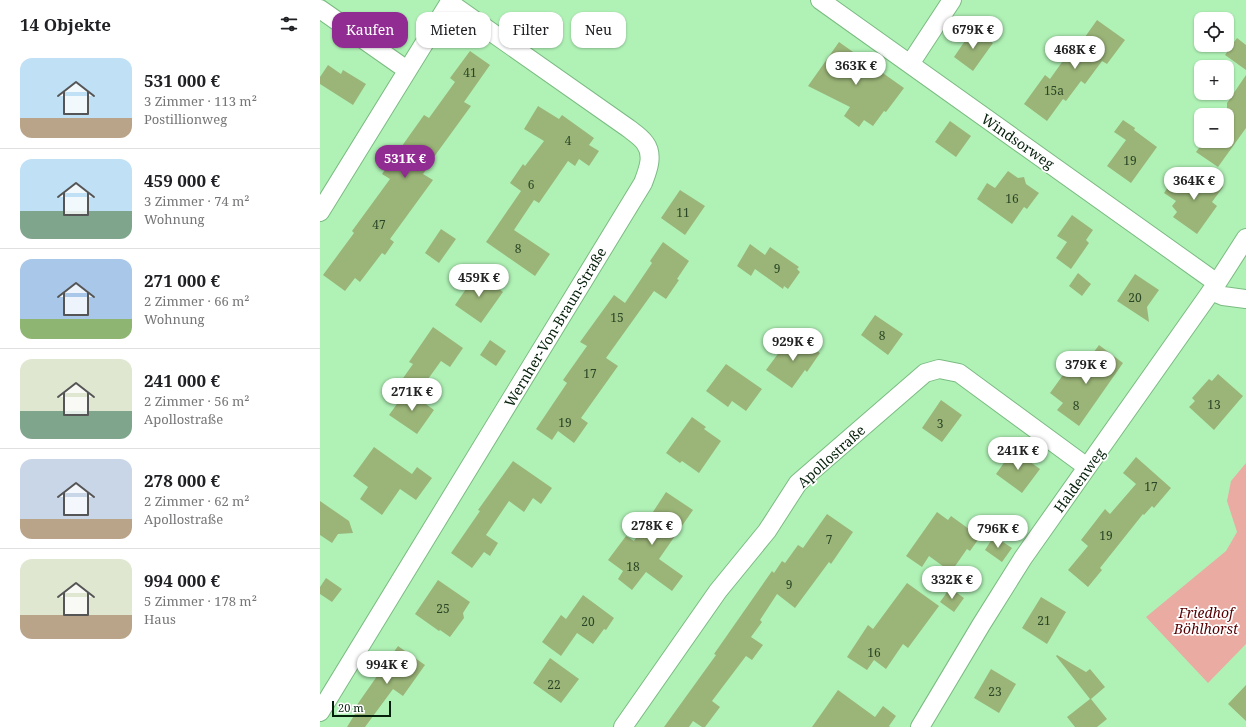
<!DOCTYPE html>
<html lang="de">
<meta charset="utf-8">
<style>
:root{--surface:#fff;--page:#f6f6f6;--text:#202124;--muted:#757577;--line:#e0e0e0;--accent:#912c92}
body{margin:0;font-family:"Noto Serif",serif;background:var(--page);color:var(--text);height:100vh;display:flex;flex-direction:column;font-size:15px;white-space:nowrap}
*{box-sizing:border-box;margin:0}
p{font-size:13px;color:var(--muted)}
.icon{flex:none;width:22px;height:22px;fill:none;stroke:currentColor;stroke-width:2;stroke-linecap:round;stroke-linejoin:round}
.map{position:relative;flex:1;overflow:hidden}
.details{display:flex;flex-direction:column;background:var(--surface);width:320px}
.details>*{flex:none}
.guide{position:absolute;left:12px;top:12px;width:380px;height:36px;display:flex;gap:8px}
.controls{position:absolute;left:874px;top:12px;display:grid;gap:8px}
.controls a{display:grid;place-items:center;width:40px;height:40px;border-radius:8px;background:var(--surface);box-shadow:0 1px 3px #0004;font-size:20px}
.scale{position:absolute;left:12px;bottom:10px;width:59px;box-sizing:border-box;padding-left:4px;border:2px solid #06210b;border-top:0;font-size:11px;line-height:14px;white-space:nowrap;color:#06210b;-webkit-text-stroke:3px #fff;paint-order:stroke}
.price{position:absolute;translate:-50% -34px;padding:0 9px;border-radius:14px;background:#fff;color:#222;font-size:13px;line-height:26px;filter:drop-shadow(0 1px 2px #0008)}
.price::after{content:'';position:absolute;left:50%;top:24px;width:12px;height:9px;margin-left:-6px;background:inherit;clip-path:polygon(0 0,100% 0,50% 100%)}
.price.selected{background:var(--accent);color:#fff}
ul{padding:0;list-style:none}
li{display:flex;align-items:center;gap:12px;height:100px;padding:0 20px}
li+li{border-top:1px solid var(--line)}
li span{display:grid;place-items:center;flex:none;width:112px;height:80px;border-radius:12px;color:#555}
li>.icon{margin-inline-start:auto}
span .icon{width:48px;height:48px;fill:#fffc;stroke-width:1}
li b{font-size:17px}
h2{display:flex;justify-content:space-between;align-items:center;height:48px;padding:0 20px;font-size:17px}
.tag{padding:0 14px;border-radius:12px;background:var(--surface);box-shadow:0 1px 3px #0004;font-size:14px;line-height:36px}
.tag.selected{background:var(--accent);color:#fff}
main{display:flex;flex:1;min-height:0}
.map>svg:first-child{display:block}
.green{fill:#eaaba3}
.building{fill:#9bb578}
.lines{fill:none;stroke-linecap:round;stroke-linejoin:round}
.minor-casing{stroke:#7bbb82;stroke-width:20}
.minor{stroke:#fff;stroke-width:18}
.labels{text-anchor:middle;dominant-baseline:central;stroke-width:3.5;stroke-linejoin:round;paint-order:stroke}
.number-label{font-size:12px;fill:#2b4626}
.street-label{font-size:14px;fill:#06210b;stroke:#fff}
.park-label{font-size:14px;font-style:italic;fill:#560003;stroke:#fff}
</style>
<main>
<section class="details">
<h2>14 Objekte<svg class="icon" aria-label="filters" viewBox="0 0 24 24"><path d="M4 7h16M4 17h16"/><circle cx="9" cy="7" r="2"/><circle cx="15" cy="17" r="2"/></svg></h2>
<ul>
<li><span style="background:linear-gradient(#bfe0f5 75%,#b9a48a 0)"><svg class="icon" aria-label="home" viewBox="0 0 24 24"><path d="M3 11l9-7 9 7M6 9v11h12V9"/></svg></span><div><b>531 000 €</b><p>3 Zimmer · 113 m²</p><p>Postillionweg</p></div></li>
<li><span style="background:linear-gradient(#bfe0f5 65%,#7fa58c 0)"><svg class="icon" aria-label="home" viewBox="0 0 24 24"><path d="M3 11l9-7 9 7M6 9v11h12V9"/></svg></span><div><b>459 000 €</b><p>3 Zimmer · 74 m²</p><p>Wohnung</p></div></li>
<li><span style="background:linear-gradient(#a9c7e8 75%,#8fb573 0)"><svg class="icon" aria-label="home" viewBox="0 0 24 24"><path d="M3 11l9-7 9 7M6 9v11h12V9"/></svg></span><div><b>271 000 €</b><p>2 Zimmer · 66 m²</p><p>Wohnung</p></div></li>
<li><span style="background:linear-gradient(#dfe7d0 65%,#7fa58c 0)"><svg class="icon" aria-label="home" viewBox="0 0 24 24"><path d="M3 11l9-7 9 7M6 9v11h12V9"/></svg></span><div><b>241 000 €</b><p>2 Zimmer · 56 m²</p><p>Apollostraße</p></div></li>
<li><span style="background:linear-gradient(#c9d6e8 75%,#b9a48a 0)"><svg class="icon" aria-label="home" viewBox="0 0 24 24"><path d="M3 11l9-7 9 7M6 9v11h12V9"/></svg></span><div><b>278 000 €</b><p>2 Zimmer · 62 m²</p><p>Apollostraße</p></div></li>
<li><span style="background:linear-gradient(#dfe7d0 70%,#b9a48a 0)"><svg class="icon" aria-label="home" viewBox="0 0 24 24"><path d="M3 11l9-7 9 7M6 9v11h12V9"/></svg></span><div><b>994 000 €</b><p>5 Zimmer · 178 m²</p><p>Haus</p></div></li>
</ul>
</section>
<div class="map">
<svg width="926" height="727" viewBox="0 0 926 727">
<rect width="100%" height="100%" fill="#b0f2b6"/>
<path class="green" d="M 926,463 L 926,644 L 888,683 L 826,617 L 906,551 L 917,532 L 907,501 L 911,481 Z"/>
<path class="building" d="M 777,20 L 805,40 L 787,64 L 782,61 L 765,84 L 761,81 L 746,101 L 743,99 L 727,121 L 704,104 L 725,75 L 730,79 L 757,41 L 760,44 Z
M 653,29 L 673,43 L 653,71 L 634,57 Z
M 917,38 L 926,45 L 926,70 L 905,55 Z
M 519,42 L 584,88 L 566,112 L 564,111 L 553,126 L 544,120 L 539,127 L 524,116 L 530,107 L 488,86 Z
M 150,51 L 170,65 L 144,102 L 151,106 L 111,161 L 112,161 L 103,174 L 113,180 L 70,239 L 74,242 L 65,255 L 62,253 L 40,282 L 35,278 L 25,291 L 3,275 L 34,233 L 32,231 L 70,179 L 62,174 L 104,115 L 109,118 L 135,82 L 130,78 Z
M 8,65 L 21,74 L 23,70 L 46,84 L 33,105 L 0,84 L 0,77 Z
M 926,75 L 926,128 L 898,167 L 876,152 L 884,141 L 907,141 L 907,103 Z
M 218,106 L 239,119 L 242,115 L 274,138 L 269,145 L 279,151 L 269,166 L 259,159 L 255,166 L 248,161 L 219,203 L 214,200 L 194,230 L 230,254 L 215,276 L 166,242 L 201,191 L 190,183 L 203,164 L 205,166 L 224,141 L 204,129 Z
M 803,120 L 815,128 L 814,130 L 837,147 L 811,183 L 787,166 L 806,140 L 794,132 Z
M 630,121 L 651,136 L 636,157 L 615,142 Z
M 688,171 L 698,178 L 704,177 L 706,184 L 719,193 L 707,209 L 704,207 L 692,224 L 657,199 L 667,183 L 675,188 Z
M 885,173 L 903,187 L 892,202 L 897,206 L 877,234 L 853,217 L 857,212 L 852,206 L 856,201 L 844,193 L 856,175 L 874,187 Z
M 360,190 L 385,206 L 365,235 L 341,218 Z
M 752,215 L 773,230 L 766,240 L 769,243 L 751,269 L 736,258 L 747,242 L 737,236 Z
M 121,229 L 136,239 L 119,263 L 105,253 Z
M 343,242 L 369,261 L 357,279 L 359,280 L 346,299 L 334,291 L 286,358 L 298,366 L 261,418 L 268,423 L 254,443 L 238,431 L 232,440 L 216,429 L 247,383 L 243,380 L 267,346 L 260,342 L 294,295 L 305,303 L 332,263 L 330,261 Z
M 430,244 L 445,255 L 450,247 L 479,267 L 477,269 L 480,272 L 468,289 L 464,286 L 463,289 L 435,269 L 431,276 L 417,266 Z
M 157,273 L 183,292 L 161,323 L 135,305 Z
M 758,273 L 771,284 L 762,296 L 749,286 Z
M 815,274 L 839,290 L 827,307 L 829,322 L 797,301 Z
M 555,315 L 583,334 L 568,355 L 541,335 Z
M 113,327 L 143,348 L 130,367 L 121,361 L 98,393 L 81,381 L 93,364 L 89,362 Z
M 475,335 L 500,353 L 487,372 L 485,370 L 472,388 L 446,370 L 460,351 L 462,353 Z
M 170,340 L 186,351 L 176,366 L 160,355 Z
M 779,345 L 803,363 L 759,426 L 737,410 L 743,403 L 730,393 L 748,368 L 757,375 Z
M 406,364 L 442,389 L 426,411 L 412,401 L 408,407 L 386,391 Z
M 898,374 L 923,396 L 894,430 L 869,407 L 875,401 L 872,398 L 889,379 L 892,381 Z
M 87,390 L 114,410 L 97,434 L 69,415 Z
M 621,400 L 642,415 L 622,442 L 602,428 Z
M 372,417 L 386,427 L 384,429 L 401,441 L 379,473 L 362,461 L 360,463 L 346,453 Z
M 54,447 L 92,474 L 97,467 L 112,478 L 96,500 L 80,489 L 62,515 L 40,499 L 48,487 L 33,476 Z
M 693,450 L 720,469 L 702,493 L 676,474 Z
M 816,457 L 851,488 L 834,508 L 832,506 L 824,515 L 823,514 L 780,568 L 782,570 L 768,587 L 748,570 L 768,546 L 761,540 L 785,509 L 790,514 L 816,484 L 803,473 Z
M 193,461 L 232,488 L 221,504 L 213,498 L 204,512 L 189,501 L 166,535 L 178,543 L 170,556 L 164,552 L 152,568 L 131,553 L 160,511 L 158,510 Z
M 346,492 L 373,510 L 339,559 L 363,576 L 352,591 L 326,572 L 312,590 L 298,579 L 303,571 L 288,560 L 306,536 L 314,541 Z
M 0,501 L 29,521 L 33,533 L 18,534 L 12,543 L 0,535 Z
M 617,512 L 628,520 L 631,516 L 660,537 L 650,551 L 647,549 L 631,572 L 609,556 L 602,567 L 586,556 Z
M 507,514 L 533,532 L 511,564 L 509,562 L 475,608 L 457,594 L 440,620 L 442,622 L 431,637 L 443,645 L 432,660 L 426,656 L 392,701 L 400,707 L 385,727 L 382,727 L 373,721 L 369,727 L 344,727 L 396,655 L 394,654 L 452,571 L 454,573 L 462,561 L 465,563 L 478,545 L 483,548 Z
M 674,536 L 692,548 L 682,562 L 665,550 Z
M 6,578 L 22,589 L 12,602 L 0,594 L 0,587 Z
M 118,580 L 150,602 L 143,613 L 144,618 L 130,637 L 120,630 L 119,631 L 95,614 Z
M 587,583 L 619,606 L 588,648 L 583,644 L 566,669 L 554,660 L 547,670 L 527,657 L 548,625 L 553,629 Z
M 630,588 L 644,598 L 634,612 L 620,602 Z
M 263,595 L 294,618 L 286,630 L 284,629 L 273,644 L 257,633 L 241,656 L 222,642 L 241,615 L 246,619 Z
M 721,597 L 746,612 L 727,644 L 702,628 Z
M 78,646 L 105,665 L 83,696 L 73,689 L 45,727 L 27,727 L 35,714 L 32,712 Z
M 737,655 L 766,672 L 770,669 L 785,687 L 771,699 L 787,719 L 777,727 L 755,727 L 747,717 L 770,699 L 736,656 Z
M 230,658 L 259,679 L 241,703 L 213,683 Z
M 671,669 L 696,684 L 679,713 L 654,698 Z
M 926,685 L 926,721 L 908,704 Z
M 518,690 L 555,717 L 563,706 L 576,716 L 569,726 L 570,727 L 492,727 Z"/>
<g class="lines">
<g class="minor-casing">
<path id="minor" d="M 500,0 L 897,283
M 0,9 L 87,70
M 590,64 L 632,0
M 0,212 L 131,0
M 891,291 L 903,296 L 926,299
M 0,712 L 323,183 C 328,170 334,155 325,143 C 321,137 313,132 308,128 L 130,3
M 303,727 L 398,591 L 447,531 L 478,483 L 605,373 L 619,369 L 639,373 L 767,467
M 600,727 L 661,625 L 703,558 L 897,283 L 926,238"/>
</g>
<use href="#minor" class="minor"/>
</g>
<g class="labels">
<g class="number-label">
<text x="150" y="72">41</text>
<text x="734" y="90">15a</text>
<text x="248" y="140">4</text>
<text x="810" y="160">19</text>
<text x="211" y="184">6</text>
<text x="692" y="198">16</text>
<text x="363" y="212">11</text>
<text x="59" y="224">47</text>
<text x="198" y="248">8</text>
<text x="457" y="268">9</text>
<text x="815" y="297">20</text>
<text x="297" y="317">15</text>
<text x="562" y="335">8</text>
<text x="270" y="373">17</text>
<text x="894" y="404">13</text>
<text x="756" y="405">8</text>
<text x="245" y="422">19</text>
<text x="620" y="423">3</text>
<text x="831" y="486">17</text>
<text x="786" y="535">19</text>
<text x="509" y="539">7</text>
<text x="313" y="566">18</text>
<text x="469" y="584">9</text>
<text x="123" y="608">25</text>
<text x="724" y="620">21</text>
<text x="268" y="621">20</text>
<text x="554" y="652">16</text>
<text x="234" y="684">22</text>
<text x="675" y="691">23</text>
</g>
<g class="street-label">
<text transform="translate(698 141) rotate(35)">Windsorweg</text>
<text transform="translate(235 327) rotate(-59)">Wernher-Von-Braun-Straße</text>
<text transform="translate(511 456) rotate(-42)">Apollostraße</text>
<text transform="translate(759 480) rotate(-54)">Haldenweg</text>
</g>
<g class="park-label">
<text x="886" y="612">Friedhof<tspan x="886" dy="16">Böhlhorst</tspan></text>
</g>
</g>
</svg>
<div class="controls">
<a><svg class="icon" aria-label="locate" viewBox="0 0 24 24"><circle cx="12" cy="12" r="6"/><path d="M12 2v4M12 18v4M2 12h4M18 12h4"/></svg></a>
<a>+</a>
<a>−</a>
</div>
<div class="scale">20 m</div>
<b class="price" style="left:653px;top:50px">679K €</b>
<b class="price" style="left:755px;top:70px">468K €</b>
<b class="price" style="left:536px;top:86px">363K €</b>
<b class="price selected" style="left:85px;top:179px">531K €</b>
<b class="price" style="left:874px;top:201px">364K €</b>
<b class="price" style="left:159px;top:298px">459K €</b>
<b class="price" style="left:473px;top:362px">929K €</b>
<b class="price" style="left:766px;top:385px">379K €</b>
<b class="price" style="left:92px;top:412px">271K €</b>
<b class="price" style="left:698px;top:471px">241K €</b>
<b class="price" style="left:332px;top:546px">278K €</b>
<b class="price" style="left:678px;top:549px">796K €</b>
<b class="price" style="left:632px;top:600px">332K €</b>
<b class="price" style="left:67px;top:685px">994K €</b>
<div class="guide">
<a class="tag selected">Kaufen</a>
<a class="tag">Mieten</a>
<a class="tag">Filter</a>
<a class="tag">Neu</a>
</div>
</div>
</main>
